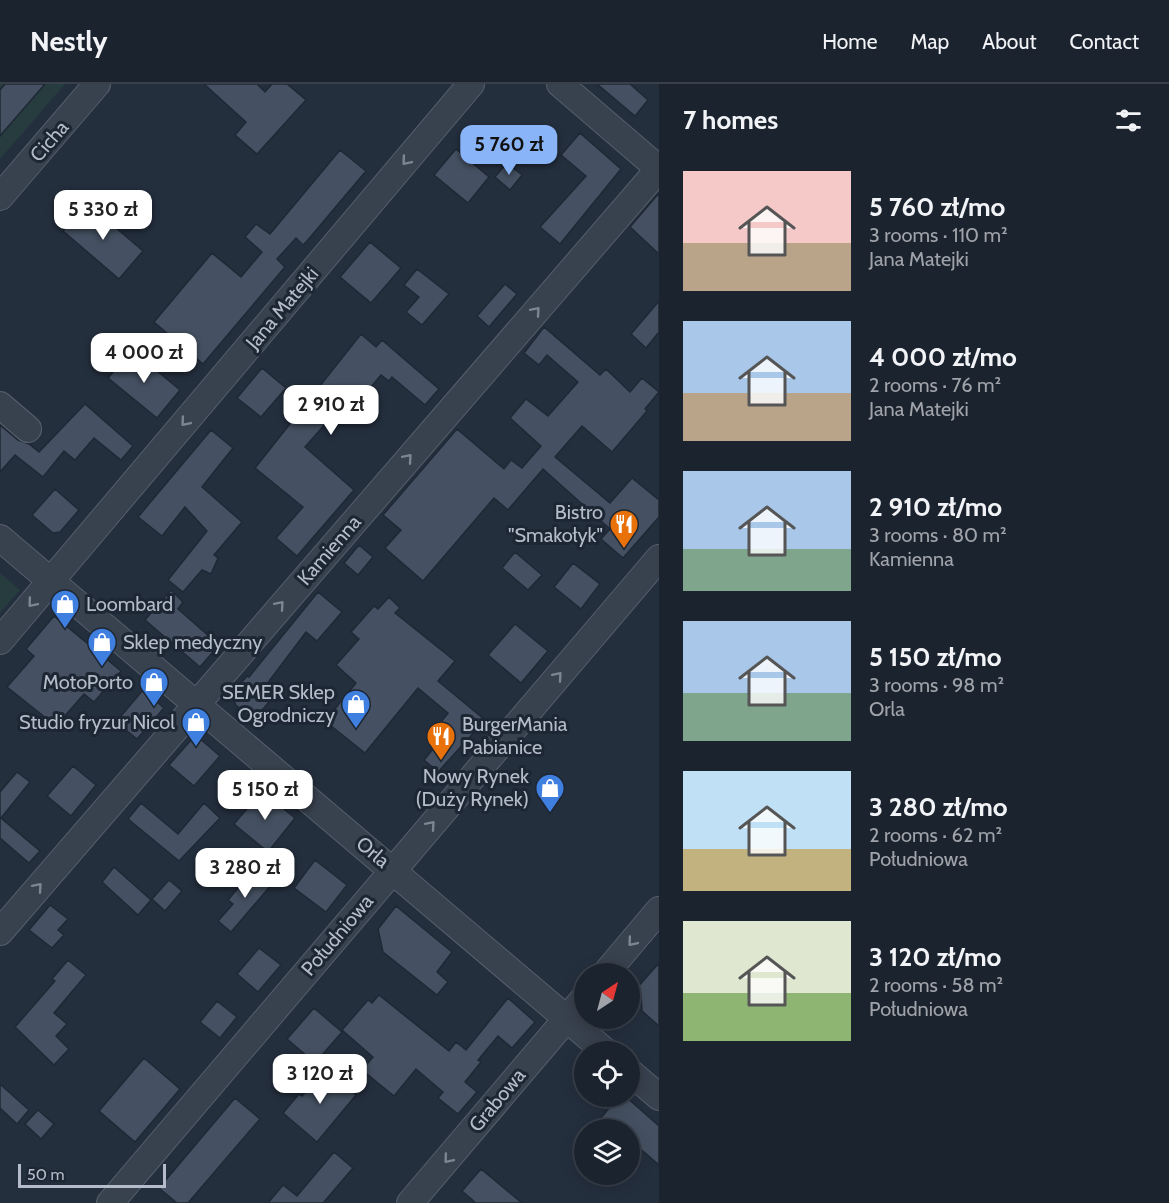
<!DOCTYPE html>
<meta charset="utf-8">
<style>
:root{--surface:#1b232e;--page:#282f3a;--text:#f1f3f6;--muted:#a0a4aa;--line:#39404a;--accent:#8ab4f8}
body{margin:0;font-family:Cabin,sans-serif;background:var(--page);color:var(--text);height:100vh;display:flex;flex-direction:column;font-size:22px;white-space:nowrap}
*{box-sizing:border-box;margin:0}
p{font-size:20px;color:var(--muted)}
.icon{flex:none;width:33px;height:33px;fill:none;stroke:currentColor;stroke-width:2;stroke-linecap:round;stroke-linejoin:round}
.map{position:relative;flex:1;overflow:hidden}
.drawer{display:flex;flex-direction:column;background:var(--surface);width:510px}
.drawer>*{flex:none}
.needle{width:39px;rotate:36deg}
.controls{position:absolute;left:574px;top:879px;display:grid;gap:12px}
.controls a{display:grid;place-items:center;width:66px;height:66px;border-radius:50%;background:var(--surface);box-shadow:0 3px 15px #0003,0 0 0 2px var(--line);font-size:30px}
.scale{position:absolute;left:18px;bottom:15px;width:148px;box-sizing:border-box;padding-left:6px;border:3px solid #b4bcc9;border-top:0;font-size:16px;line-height:21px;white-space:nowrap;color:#b4bcc9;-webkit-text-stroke:4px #1d2633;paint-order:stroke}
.price{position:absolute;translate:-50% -51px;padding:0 14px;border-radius:12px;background:#fff;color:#222;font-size:20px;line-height:39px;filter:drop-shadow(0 2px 3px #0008)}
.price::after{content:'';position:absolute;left:50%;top:36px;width:18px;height:14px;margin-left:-9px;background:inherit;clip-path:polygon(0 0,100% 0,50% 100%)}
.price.selected{background:var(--accent);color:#111}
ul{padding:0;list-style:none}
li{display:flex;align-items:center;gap:18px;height:150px;padding:0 24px}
li span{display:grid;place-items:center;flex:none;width:168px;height:120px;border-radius:0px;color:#555}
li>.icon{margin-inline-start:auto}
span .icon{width:72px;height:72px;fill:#fffc;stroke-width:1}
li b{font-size:26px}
h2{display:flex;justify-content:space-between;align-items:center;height:72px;padding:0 24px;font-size:26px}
header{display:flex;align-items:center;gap:36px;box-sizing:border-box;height:84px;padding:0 30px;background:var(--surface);border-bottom:2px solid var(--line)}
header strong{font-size:28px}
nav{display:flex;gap:33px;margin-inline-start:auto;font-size:21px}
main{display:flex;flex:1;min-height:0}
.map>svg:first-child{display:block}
.green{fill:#263c3f}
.building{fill:#455162;stroke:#1f2835;stroke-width:1.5}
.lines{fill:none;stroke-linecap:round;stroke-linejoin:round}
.minor-casing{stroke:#565f6c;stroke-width:28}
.minor{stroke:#38414e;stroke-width:26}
.oneway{stroke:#7c8592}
.labels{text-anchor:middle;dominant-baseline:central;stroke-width:6;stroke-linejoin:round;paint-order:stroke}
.street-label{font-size:20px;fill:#b4bcc9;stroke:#1d2633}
.poi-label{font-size:20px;fill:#b4bcc9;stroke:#1d2633;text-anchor:end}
</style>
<header>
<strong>Nestly</strong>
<nav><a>Home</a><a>Map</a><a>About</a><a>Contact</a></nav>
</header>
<main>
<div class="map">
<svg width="659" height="1119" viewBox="0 0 659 1119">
<rect width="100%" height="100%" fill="#242f3e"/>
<path class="green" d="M 0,0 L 65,0 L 0,75 Z
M 0,489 L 20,506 L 0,529 Z"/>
<path class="building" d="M 5,0 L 45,0 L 0,52 L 0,6 Z
M 204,0 L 257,0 L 265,8 L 272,0 L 287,0 L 306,16 L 257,70 L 235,51 L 246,38 Z
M 597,0 L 630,0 L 648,16 L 635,32 Z
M 580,49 L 621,85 L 560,160 L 540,143 L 586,92 L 561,71 Z
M 456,65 L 489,93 L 468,119 L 434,91 Z
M 340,66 L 366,87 L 307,157 L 303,161 L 296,154 L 277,175 L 285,183 L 203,280 L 154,238 L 212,169 L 241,193 L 262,168 L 245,153 L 256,140 L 270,150 Z
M 507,79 L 522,91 L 510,106 L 495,93 Z
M 659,109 L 659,170 L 630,143 Z
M 87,119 L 143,167 L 119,195 L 63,147 Z
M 370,158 L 401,184 L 371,219 L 340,193 Z
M 417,185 L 449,210 L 422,241 L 406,228 L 419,213 L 404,201 Z
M 505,200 L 517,210 L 489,243 L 477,232 Z
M 659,217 L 659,248 L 646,264 L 631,250 Z
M 544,243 L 600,291 L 606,285 L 630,308 L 642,294 L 659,308 L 645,325 L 647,327 L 612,368 L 582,342 L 555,373 L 610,419 L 632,394 L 659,416 L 659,433 L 623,474 L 601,455 L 610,445 L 543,385 L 508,426 L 494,414 L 423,497 L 385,464 L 401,446 L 383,431 L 457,345 L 504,385 L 511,376 L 522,384 L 541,362 L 510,334 L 526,315 L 548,332 L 578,298 L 547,271 L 539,281 L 524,269 Z
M 361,250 L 376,263 L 382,256 L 439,305 L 425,321 L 392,293 L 389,297 L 381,291 L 336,344 L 328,337 L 305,363 L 354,406 L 297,472 L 276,454 L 303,423 L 255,384 Z
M 132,266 L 180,306 L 157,334 L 108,294 Z
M 262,284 L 286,304 L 261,333 L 237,314 Z
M 85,320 L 133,362 L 121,376 L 94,354 L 75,376 L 64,367 L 43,393 L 15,371 L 0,388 L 0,341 L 18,356 L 29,360 L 39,368 Z
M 211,346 L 233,364 L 202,403 L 242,438 L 214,471 L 218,474 L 211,490 L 202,486 L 183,508 L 168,496 L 207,447 L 185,423 L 162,452 L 138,433 Z
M 55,405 L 79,426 L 60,448 L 53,449 L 32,431 Z
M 359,461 L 373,473 L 358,491 L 344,479 Z
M 515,468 L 542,491 L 528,506 L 502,484 Z
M 573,479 L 600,500 L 581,525 L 554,503 Z
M 171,506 L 183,518 L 178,525 L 219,561 L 200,583 L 145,536 Z
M 318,508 L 342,528 L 317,557 L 306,548 L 263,605 L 273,613 L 253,637 L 236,621 L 231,611 L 247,592 L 249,593 Z
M 389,513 L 400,524 L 395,529 L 455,577 L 438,597 L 485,636 L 438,688 L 424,676 L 437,660 L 429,653 L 448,629 L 418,604 L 365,669 L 325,637 L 356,599 L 336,581 L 359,555 L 351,548 L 374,522 L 378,525 Z
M 54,532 L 121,587 L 94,618 L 84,610 L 56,642 L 7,603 L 34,572 L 26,565 Z
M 515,540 L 548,567 L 521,599 L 488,571 Z
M 143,606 L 164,624 L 137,655 L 116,638 Z
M 199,654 L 220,672 L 194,702 L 169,681 L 192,655 Z
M 73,682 L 96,701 L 71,732 L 47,712 Z
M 17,688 L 30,698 L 1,734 L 40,767 L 29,779 L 0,754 L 0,708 Z
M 262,707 L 295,734 L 268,768 L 234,740 Z
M 141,719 L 178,750 L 204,719 L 220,734 L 179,777 L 128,735 Z
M 315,776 L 347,801 L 326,828 L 294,804 Z
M 114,783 L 151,816 L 138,831 L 102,798 Z
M 254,785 L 272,800 L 231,848 L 218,837 L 233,820 L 228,816 Z
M 169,796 L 182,807 L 165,827 L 152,815 Z
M 50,821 L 68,835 L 58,846 L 64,851 L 52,864 L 29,846 Z
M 396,822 L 452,868 L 437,888 L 448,898 L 437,911 L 383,868 L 378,845 Z
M 259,864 L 281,881 L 258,908 L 237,890 Z
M 68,876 L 86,891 L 54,929 L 67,940 L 56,952 L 69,965 L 54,981 L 15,943 L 55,897 L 52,895 Z
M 659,879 L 659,942 L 642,927 L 641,910 L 635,906 Z
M 379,911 L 449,967 L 456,958 L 466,966 L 508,914 L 535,938 L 512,964 L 498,952 L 478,976 L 481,978 L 465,998 L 477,1008 L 458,1030 L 438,1014 L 443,1008 L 416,985 L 394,1012 L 362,986 L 373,973 L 342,946 L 368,916 L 372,919 Z
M 217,917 L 237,933 L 220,954 L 200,938 Z
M 314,924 L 342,948 L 315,979 L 287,955 Z
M 144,974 L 180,1005 L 135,1058 L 99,1027 Z
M 326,985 L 356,1011 L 317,1058 L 283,1029 L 299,1010 L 302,1012 Z
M 0,1000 L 29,1026 L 17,1040 L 0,1024 Z
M 619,1012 L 625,1012 L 659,1042 L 659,1081 L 630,1056 L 630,1046 L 591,1046 Z
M 235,1014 L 260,1035 L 188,1119 L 177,1119 L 159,1104 Z
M 38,1026 L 54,1040 L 41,1055 L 25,1040 Z
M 334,1068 L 353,1084 L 323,1119 L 268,1119 L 283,1101 L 297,1112 Z
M 481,1085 L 522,1119 L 476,1119 L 462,1107 Z"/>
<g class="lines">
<g class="minor-casing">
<path id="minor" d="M 560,0 L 659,85
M 0,113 L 97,0
M 0,321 L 28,345
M 0,454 L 606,968
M 0,557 L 471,0
M 0,848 L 659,85
M 605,890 L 659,826
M 630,988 L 659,1013
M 110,1119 L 659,474
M 410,1119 L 585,913"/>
</g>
<use href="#minor" class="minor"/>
</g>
<defs><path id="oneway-chevron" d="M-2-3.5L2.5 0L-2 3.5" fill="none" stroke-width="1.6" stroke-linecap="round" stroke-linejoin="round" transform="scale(1.5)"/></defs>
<g class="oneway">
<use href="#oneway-chevron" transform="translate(406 77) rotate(130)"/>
<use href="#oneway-chevron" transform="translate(536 227) rotate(-49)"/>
<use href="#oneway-chevron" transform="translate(185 338) rotate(130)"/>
<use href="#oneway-chevron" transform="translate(408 374) rotate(-49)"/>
<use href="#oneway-chevron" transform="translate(32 519) rotate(130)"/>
<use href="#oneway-chevron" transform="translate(280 521) rotate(-49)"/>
<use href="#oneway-chevron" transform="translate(558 592) rotate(-49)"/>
<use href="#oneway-chevron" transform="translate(431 741) rotate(-49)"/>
<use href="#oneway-chevron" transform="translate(38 803) rotate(-49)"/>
<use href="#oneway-chevron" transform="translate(632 858) rotate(130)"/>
<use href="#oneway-chevron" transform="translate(448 1075) rotate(130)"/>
</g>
<defs>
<g id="restaurant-pin" transform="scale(1.5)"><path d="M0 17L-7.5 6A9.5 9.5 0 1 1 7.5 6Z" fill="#e8710a" stroke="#1d2633"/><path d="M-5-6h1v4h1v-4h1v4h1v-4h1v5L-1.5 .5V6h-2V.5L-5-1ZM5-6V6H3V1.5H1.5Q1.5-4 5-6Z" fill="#fff"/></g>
<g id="shop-pin" transform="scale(1.5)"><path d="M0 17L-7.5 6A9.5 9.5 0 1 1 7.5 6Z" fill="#3f7fe0" stroke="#1d2633"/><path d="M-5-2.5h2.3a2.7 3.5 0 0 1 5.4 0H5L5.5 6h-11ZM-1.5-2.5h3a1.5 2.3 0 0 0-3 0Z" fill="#fff"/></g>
</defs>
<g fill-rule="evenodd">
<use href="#restaurant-pin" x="624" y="440"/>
<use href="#shop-pin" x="65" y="520"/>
<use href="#shop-pin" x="102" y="558"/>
<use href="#shop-pin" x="154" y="598"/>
<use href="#shop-pin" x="356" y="620"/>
<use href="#shop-pin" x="196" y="638"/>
<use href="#restaurant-pin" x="441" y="652"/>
<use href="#shop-pin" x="550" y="704"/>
</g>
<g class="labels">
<g class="street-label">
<text transform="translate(49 57) rotate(-49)">Cicha</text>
<text transform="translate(282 224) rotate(-50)">Jana Matejki</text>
<text transform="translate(329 466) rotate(-49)">Kamienna</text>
<text transform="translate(373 768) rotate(40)">Orla</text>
<text transform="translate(337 851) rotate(-50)">Południowa</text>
<text transform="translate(497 1016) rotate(-50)">Grabowa</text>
</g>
<g class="poi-label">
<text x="603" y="428">Bistro<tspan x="603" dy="23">"Smakołyk"</tspan></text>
<text x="86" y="520" text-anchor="start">Loombard</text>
<text x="123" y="558" text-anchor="start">Sklep medyczny</text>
<text x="133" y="598">MotoPorto</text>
<text x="335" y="608">SEMER Sklep<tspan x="335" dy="23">Ogrodniczy</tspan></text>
<text x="175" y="638">Studio fryzur Nicol</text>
<text x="462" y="640" text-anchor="start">BurgerMania<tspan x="462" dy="23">Pabianice</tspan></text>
<text x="529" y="692">Nowy Rynek<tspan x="529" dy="23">(Duży Rynek)</tspan></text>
</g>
</g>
</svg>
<div class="controls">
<a><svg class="needle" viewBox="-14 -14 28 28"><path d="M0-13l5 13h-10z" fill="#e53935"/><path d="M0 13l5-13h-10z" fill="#a0a4aa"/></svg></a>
<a><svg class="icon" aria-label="locate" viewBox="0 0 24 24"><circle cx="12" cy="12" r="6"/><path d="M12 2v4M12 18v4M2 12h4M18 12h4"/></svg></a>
<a><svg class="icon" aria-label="layers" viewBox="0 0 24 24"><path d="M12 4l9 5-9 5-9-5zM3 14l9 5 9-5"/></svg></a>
</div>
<div class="scale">50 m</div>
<b class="price selected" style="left:509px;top:92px">5 760 zł</b>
<b class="price" style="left:103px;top:157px">5 330 zł</b>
<b class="price" style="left:144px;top:300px">4 000 zł</b>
<b class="price" style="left:331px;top:352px">2 910 zł</b>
<b class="price" style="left:265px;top:737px">5 150 zł</b>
<b class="price" style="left:245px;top:815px">3 280 zł</b>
<b class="price" style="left:320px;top:1021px">3 120 zł</b>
</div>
<section class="drawer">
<h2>7 homes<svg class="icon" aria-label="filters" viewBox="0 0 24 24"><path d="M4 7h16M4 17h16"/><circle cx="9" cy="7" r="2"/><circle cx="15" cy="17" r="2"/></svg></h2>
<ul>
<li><span style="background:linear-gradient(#f6c9c9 60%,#b9a48a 0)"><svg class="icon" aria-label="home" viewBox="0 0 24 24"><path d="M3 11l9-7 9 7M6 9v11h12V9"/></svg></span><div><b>5 760 zł/mo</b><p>3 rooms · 110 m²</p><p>Jana Matejki</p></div></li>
<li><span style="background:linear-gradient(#a9c7e8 60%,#b9a48a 0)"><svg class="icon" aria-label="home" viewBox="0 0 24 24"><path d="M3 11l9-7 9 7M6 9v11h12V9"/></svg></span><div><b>4 000 zł/mo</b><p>2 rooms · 76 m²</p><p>Jana Matejki</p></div></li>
<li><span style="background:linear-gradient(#a9c7e8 65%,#7fa58c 0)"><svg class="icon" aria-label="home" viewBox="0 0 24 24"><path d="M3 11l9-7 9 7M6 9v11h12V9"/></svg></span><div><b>2 910 zł/mo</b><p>3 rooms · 80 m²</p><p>Kamienna</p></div></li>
<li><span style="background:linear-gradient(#a9c7e8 60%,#7fa58c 0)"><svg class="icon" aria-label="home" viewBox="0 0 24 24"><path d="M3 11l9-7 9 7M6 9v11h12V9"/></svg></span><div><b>5 150 zł/mo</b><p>3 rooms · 98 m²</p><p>Orla</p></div></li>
<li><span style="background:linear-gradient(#bfe0f5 65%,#c2b280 0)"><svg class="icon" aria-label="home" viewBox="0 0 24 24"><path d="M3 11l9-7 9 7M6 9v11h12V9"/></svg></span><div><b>3 280 zł/mo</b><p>2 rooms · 62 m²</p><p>Południowa</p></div></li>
<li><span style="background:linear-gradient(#dfe7d0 60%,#8fb573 0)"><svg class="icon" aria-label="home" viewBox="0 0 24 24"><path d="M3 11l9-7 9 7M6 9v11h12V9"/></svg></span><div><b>3 120 zł/mo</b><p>2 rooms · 58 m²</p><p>Południowa</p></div></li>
</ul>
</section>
</main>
